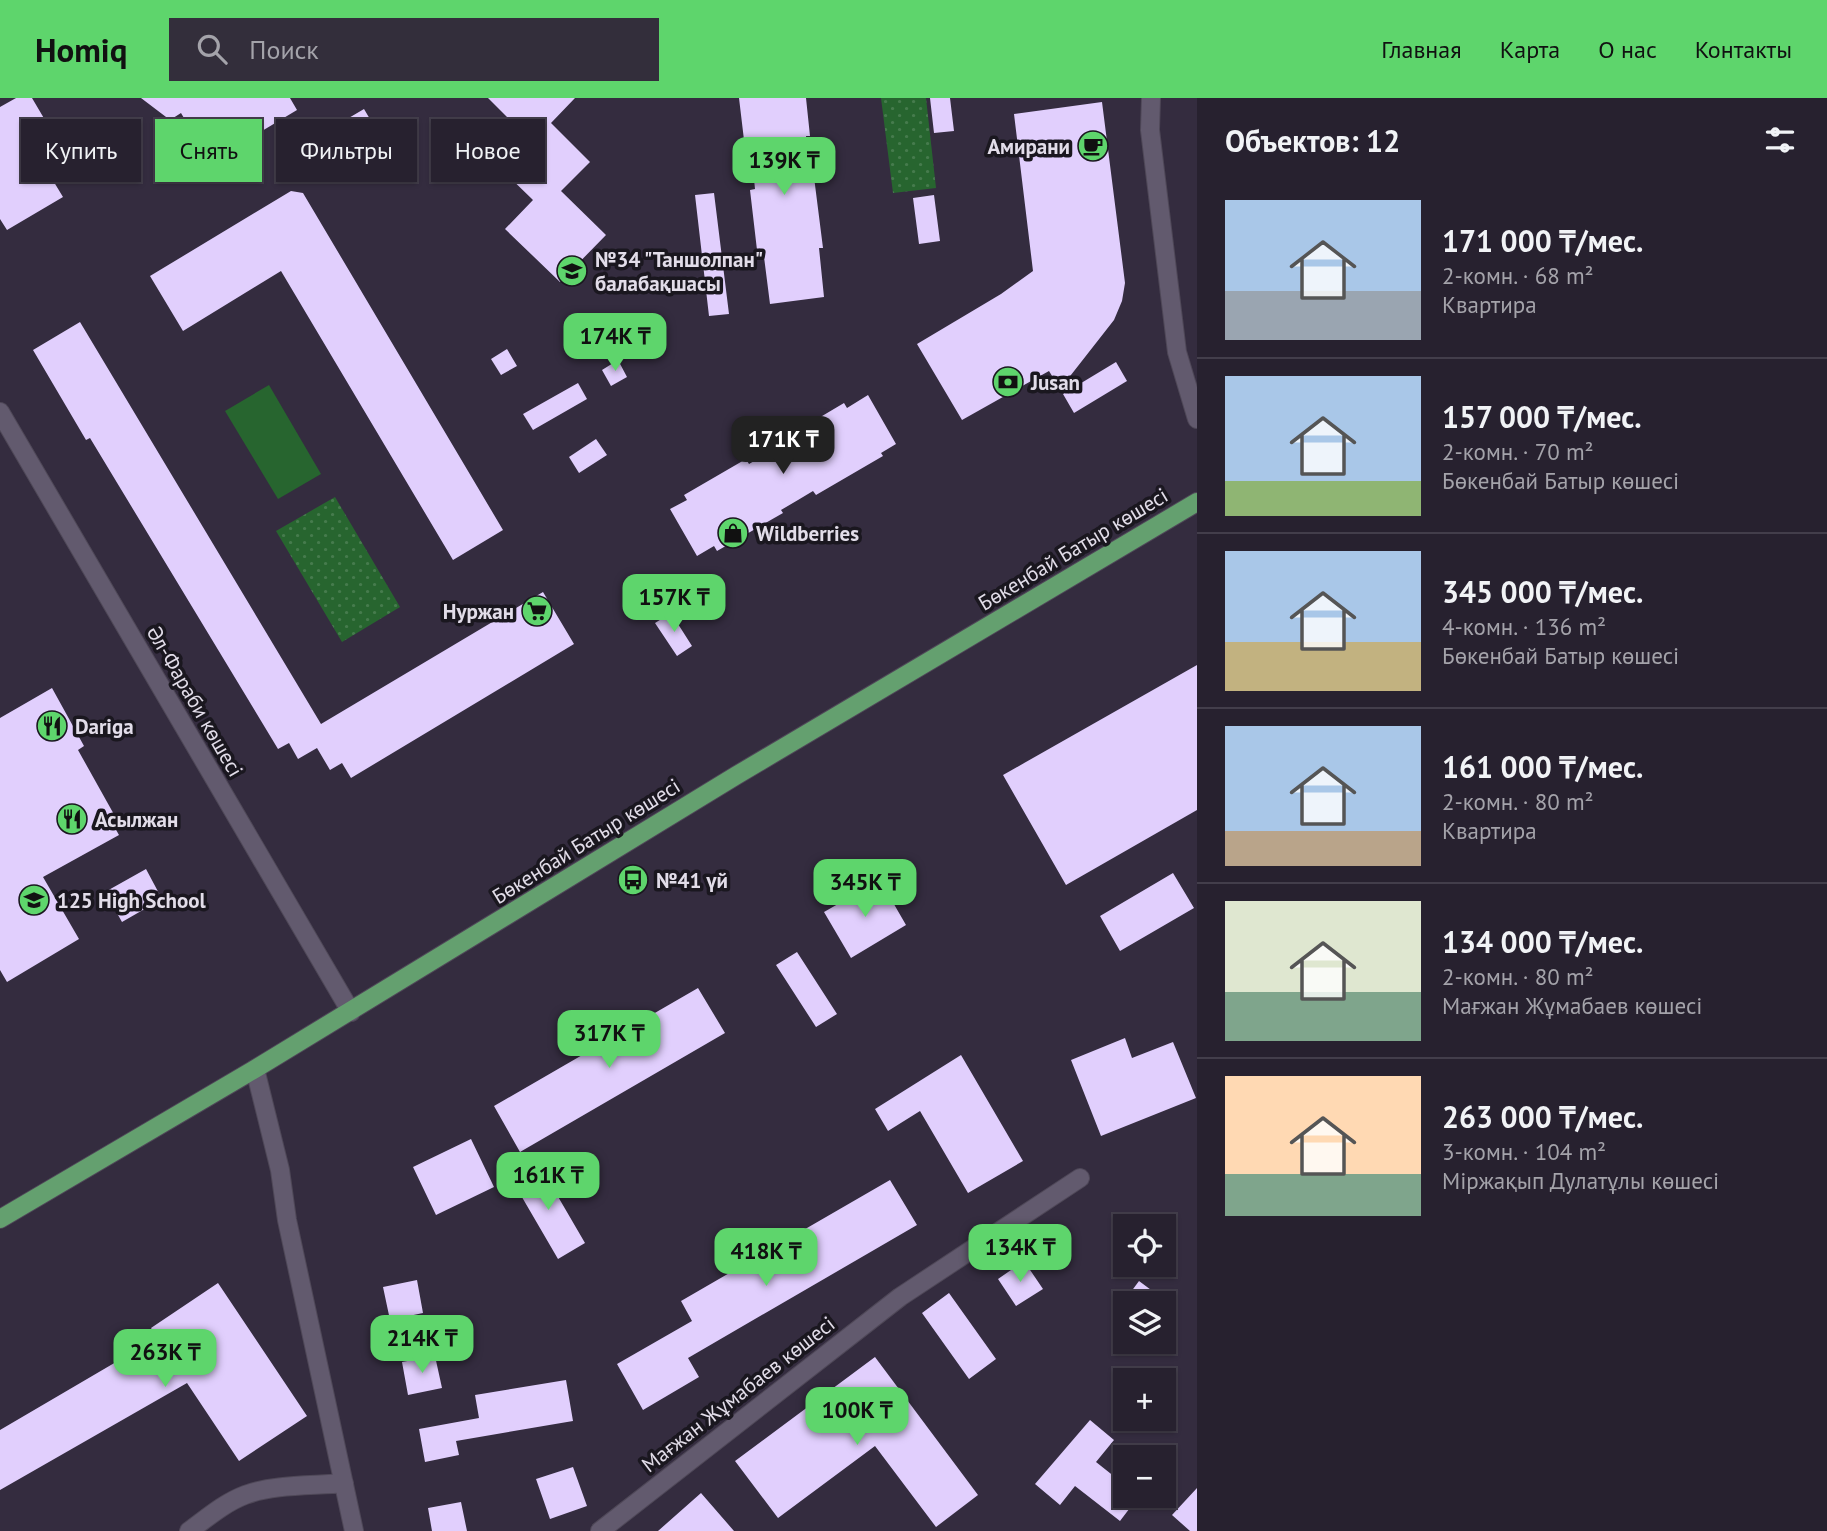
<!DOCTYPE html>
<html lang="ru">
<meta charset="utf-8">
<style>
:root{--surface:#27212f;--page:#332e3b;--text:#f1f3f6;--muted:#a4a3aa;--line:#433e4b;--accent:#5ed56c}
body{margin:0;font-family:"PT Sans",sans-serif;background:var(--page);color:var(--text);height:100vh;display:flex;flex-direction:column;font-size:26px;white-space:nowrap}
*{box-sizing:border-box;margin:0}
p{font-size:23px;color:var(--muted)}
.icon{flex:none;width:38px;height:38px;fill:none;stroke:currentColor;stroke-width:2;stroke-linecap:round;stroke-linejoin:round}
.map{position:relative;flex:1;overflow:hidden}
.panel{display:flex;flex-direction:column;background:var(--surface);width:630px}
.panel>*{flex:none}
.hud{position:absolute;left:21px;top:21px;width:665px;height:63px;display:flex;gap:14px}
.buttons{position:absolute;left:1113px;top:1116px;display:grid;gap:14px}
.buttons a{display:grid;place-items:center;width:63px;height:63px;border-radius:0px;background:var(--surface);box-shadow:0 2px 5px #0004,0 0 0 2px var(--line);font-size:35px}
.price{position:absolute;translate:-50% -60px;padding:0 16px;border-radius:14px;background:var(--accent);color:#111;font-size:23px;line-height:46px;filter:drop-shadow(0 2px 4px #0008)}
.price::after{content:'';position:absolute;left:50%;top:42px;width:21px;height:16px;margin-left:-10px;background:inherit;clip-path:polygon(0 0,100% 0,50% 100%)}
.price.on{background:#222;color:#fff}
ul{padding:0;list-style:none}
li{display:flex;align-items:center;gap:21px;height:175px;padding:0 28px}
li+li{border-top:2px solid var(--line)}
li span{display:grid;place-items:center;flex:none;width:196px;height:140px;border-radius:0px;color:#555}
li>.icon{margin-inline-start:auto}
span .icon{width:84px;height:84px;fill:#fffc;stroke-width:1}
li b{font-size:30px}
h2{display:flex;justify-content:space-between;align-items:center;height:84px;padding:0 28px;font-size:30px}
.tag{padding:0 24px;border-radius:0px;background:var(--surface);box-shadow:0 2px 5px #0004,0 0 0 2px var(--line);font-size:24px;line-height:63px}
.tag.on{background:var(--accent);color:#111}
header{display:flex;align-items:center;gap:42px;box-sizing:border-box;height:98px;padding:0 35px;background:var(--accent);color:#111}
header strong{font-size:33px}
nav{display:flex;gap:38px;margin-inline-start:auto;font-size:24px}
.search{width:490px;height:63px;background:var(--page);display:flex;align-items:center;gap:18px;box-sizing:border-box;padding:0 24px;border-radius:0px;color:var(--muted);font-size:26px}
main{display:flex;flex:1;min-height:0}
.map>svg:first-child{display:block}
.grass{fill:url(#grass-dots)}
.pitch{fill:#27652f}
.building{fill:#e1cffd}
.lines{fill:none;stroke-linecap:round;stroke-linejoin:round}
.minor-casing{stroke:#4f4858;stroke-width:20}
.major-casing{stroke:#4f4858;stroke-width:20}
.minor{stroke:#625a6e;stroke-width:18}
.major{stroke:#64a06f;stroke-width:18}
.labels{text-anchor:middle;dominant-baseline:central;stroke-width:7;stroke-linejoin:round;paint-order:stroke}
.poi-label{font-size:21px;font-weight:bold;fill:#e2dde9;stroke:#1a171f;text-anchor:start}
.street-label{font-size:21px;fill:#e2dde9;stroke:#1a171f}
</style>
<header>
<strong>Homiq</strong>
<div class="search"><svg class="icon" aria-label="search" viewBox="0 0 24 24"><circle cx="10" cy="10" r="6"/><path d="M15 15l6 6"/></svg>Поиск</div>
<nav><a>Главная</a><a>Карта</a><a>О нас</a><a>Контакты</a></nav>
</header>
<main>
<div class="map">
<svg width="1197" height="1433" viewBox="0 0 1197 1433">
<defs>
<pattern id="grass-dots" width="8" height="8" patternUnits="userSpaceOnUse" patternTransform="scale(1.75)"><rect width="8" height="8" fill="#27652f"/><path d="M2 2h.1M6 6h.1" fill="none" stroke="#467b4d" stroke-width="1.8" stroke-linecap="round"/></pattern>
</defs>
<rect width="100%" height="100%" fill="#342c3f"/>
<path class="grass" d="M 881,0 L 926,0 L 936,90 L 893,95 Z
M 335,399 L 400,509 L 342,544 L 276,433 Z"/>
<path class="pitch" d="M 269,287 L 321,376 L 278,401 L 225,313 Z"/>
<path class="building" d="M 16,0 L 32,0 L 55,39 L 34,51 L 63,99 L 7,132 L 0,121 L 0,9 Z
M 141,0 L 290,0 L 297,12 L 210,64 L 181,15 L 170,22 Z
M 488,0 L 575,0 L 551,25 L 590,64 L 561,93 L 606,137 L 560,184 L 505,131 L 533,102 L 495,65 L 523,35 Z
M 739,0 L 806,0 L 810,38 L 806,38 L 811,80 L 814,79 L 823,150 L 819,150 L 824,199 L 770,206 L 763,151 L 757,152 L 750,92 L 755,91 L 750,42 L 744,42 Z
M 930,0 L 950,0 L 954,33 L 934,35 Z
M 1102,4 L 1125,185 L 1122,203 L 1114,222 L 1060,291 L 1049,273 L 962,322 L 917,246 L 1001,196 L 1033,173 L 1014,16 Z
M 364,11 L 396,65 L 380,75 L 347,21 Z
M 291,93 L 303,95 L 503,432 L 453,462 L 281,173 L 183,233 L 150,178 Z
M 714,95 L 729,216 L 709,218 L 695,97 Z
M 934,97 L 940,143 L 919,146 L 913,100 Z
M 80,224 L 321,626 L 543,494 L 574,546 L 351,680 L 342,665 L 330,672 L 317,650 L 298,661 L 289,645 L 278,651 L 90,340 L 86,342 L 33,252 Z
M 507,251 L 517,268 L 501,277 L 491,261 Z
M 618,262 L 627,279 L 611,288 L 602,272 Z
M 1116,264 L 1127,283 L 1074,315 L 1063,296 Z
M 578,285 L 587,301 L 533,332 L 523,316 Z
M 868,297 L 896,346 L 881,355 L 883,358 L 816,397 L 813,393 L 798,402 L 781,412 L 783,415 L 717,453 L 714,448 L 697,458 L 670,411 L 687,402 L 684,397 L 746,361 L 749,366 L 787,344 L 785,340 L 844,305 L 847,310 Z
M 596,341 L 607,357 L 579,375 L 569,359 Z
M 671,515 L 692,548 L 677,558 L 655,525 Z
M 1197,567 L 1197,712 L 1066,787 L 1003,677 Z
M 52,590 L 84,648 L 78,652 L 116,720 L 111,723 L 119,737 L 43,779 L 79,841 L 7,884 L 0,872 L 0,620 Z
M 146,771 L 162,801 L 122,824 L 105,794 Z
M 1173,775 L 1194,810 L 1120,853 L 1100,818 Z
M 880,782 L 906,827 L 851,860 L 824,814 Z
M 797,854 L 837,916 L 816,929 L 776,867 Z
M 698,890 L 725,935 L 520,1054 L 494,1008 Z
M 1125,940 L 1132,960 L 1173,944 L 1196,1000 L 1101,1038 L 1071,962 Z
M 961,957 L 1023,1063 L 968,1095 L 920,1013 L 888,1033 L 875,1011 Z
M 471,1041 L 494,1089 L 436,1117 L 413,1069 Z
M 539,1066 L 585,1145 L 558,1161 L 512,1082 Z
M 890,1082 L 917,1127 L 688,1260 L 699,1279 L 643,1312 L 617,1266 L 692,1223 L 681,1203 Z
M 1024,1163 L 1043,1191 L 1016,1208 L 998,1181 Z
M 417,1182 L 423,1215 L 390,1222 L 383,1189 Z
M 1139,1183 L 1170,1206 L 1122,1206 Z
M 218,1185 L 307,1318 L 239,1363 L 187,1285 L 0,1392 L 0,1332 L 157,1240 L 151,1230 Z
M 949,1195 L 996,1261 L 969,1281 L 922,1215 Z
M 435,1258 L 442,1290 L 408,1297 L 402,1264 Z
M 875,1259 L 978,1397 L 936,1429 L 875,1348 L 778,1420 L 735,1363 Z
M 566,1282 L 573,1323 L 456,1343 L 459,1357 L 425,1364 L 419,1331 L 479,1320 L 475,1297 Z
M 1090,1322 L 1114,1342 L 1096,1364 L 1125,1387 L 1125,1398 L 1139,1398 L 1120,1423 L 1075,1388 L 1060,1407 L 1035,1386 Z
M 573,1369 L 587,1408 L 550,1421 L 536,1381 Z
M 1197,1390 L 1197,1433 L 1190,1433 L 1172,1417 Z
M 701,1395 L 734,1433 L 658,1433 Z
M 461,1404 L 467,1433 L 432,1433 L 428,1410 Z"/>
<g class="lines">
<g class="minor-casing">
<path id="minor" d="M 1151,0 L 1150,32 L 1177,254 L 1197,321
M 0,314 L 351,914
M 255,971 L 280,1072 L 287,1122 L 354,1433
M 189,1433 C 207,1420 224,1405 245,1397 C 274,1386 313,1388 344,1385
M 600,1433 L 900,1199 L 1080,1080"/>
</g>
<g class="major-casing">
<path id="major" d="M 0,1121 L 255,971 L 737,677 L 1197,404"/>
</g>
<use href="#minor" class="minor"/>
<use href="#major" class="major"/>
</g>
<defs>
<g id="cafe-disc" transform="scale(1.575)"><circle r="9.5" fill="#5ed56c" stroke="#1a171f"/><path d="M-5.5-4.5H6V0H3Q3 3.5 0 3.5H-2.5Q-5.5 3.5-5.5 0ZM3-3.2v2h1.7v-2ZM-6 4.5H4V6H-6Z" fill="#111"/></g>
<g id="school-disc" transform="scale(1.575)"><circle r="9.5" fill="#5ed56c" stroke="#1a171f"/><path d="M0-5L7-2L0 1L-7-2ZM-4 1L0 2.5L4 1V4Q0 6-4 4Z" fill="#111"/></g>
<g id="bank-disc" transform="scale(1.575)"><circle r="9.5" fill="#5ed56c" stroke="#1a171f"/><path d="M-6-4H6V4H-6ZM0-2.3a2.3 2.3 0 1 0 0 4.6a2.3 2.3 0 1 0 0-4.6Z" fill="#111"/></g>
<g id="shop-disc" transform="scale(1.575)"><circle r="9.5" fill="#5ed56c" stroke="#1a171f"/><path d="M-5-2.5h2.3a2.7 3.5 0 0 1 5.4 0H5L5.5 6h-11ZM-1.5-2.5h3a1.5 2.3 0 0 0-3 0Z" fill="#111"/></g>
<g id="supermarket-disc" transform="scale(1.575)"><circle r="9.5" fill="#5ed56c" stroke="#1a171f"/><path d="M-6-5.5h2.5l.6 2H6L4.5 2H-2.5L-4.4-4H-6ZM-1.5 3.2a1.3 1.3 0 1 0 .1 0ZM3 3.2a1.3 1.3 0 1 0 .1 0Z" fill="#111"/></g>
<g id="restaurant-disc" transform="scale(1.575)"><circle r="9.5" fill="#5ed56c" stroke="#1a171f"/><path d="M-5-6h1v4h1v-4h1v4h1v-4h1v5L-1.5 .5V6h-2V.5L-5-1ZM5-6V6H3V1.5H1.5Q1.5-4 5-6Z" fill="#111"/></g>
<g id="bus-disc" transform="scale(1.575)"><circle r="9.5" fill="#5ed56c" stroke="#1a171f"/><path d="M-5-6H5V4H4V6H2V4H-2V6H-4V4H-5ZM-3.5-4V0h7V-4ZM-3.5 1.2v1.5H-2V1.2ZM2 1.2v1.5H3.5V1.2Z" fill="#111"/></g>
</defs>
<g fill-rule="evenodd">
<use href="#cafe-disc" x="1093" y="48"/>
<use href="#school-disc" x="572" y="173"/>
<use href="#bank-disc" x="1008" y="284"/>
<use href="#shop-disc" x="733" y="435"/>
<use href="#supermarket-disc" x="537" y="513"/>
<use href="#restaurant-disc" x="52" y="628"/>
<use href="#restaurant-disc" x="72" y="721"/>
<use href="#bus-disc" x="633" y="782"/>
<use href="#school-disc" x="34" y="802"/>
</g>
<g class="labels">
<g class="poi-label">
<text x="1070" y="48" text-anchor="end">Амирани</text>
<text x="595" y="161">№34 "Таншолпан"<tspan x="595" dy="24">балабақшасы</tspan></text>
<text x="1031" y="284">Jusan</text>
<text x="756" y="435">Wildberries</text>
<text x="514" y="513" text-anchor="end">Нуржан</text>
<text x="75" y="628">Dariga</text>
<text x="95" y="721">Асылжан</text>
<text x="656" y="782">№41 үй</text>
<text x="57" y="802">125 High School</text>
</g>
<g class="street-label">
<text transform="translate(1073 451) rotate(-31)">Бөкенбай Батыр көшесі</text>
<text transform="translate(195 603) rotate(60)">Әл-Фараби көшесі</text>
<text transform="translate(586 743) rotate(-32)">Бөкенбай Батыр көшесі</text>
<text transform="translate(738 1296) rotate(-38)">Мағжан Жұмабаев көшесі</text>
</g>
</g>
</svg>
<div class="buttons">
<a><svg class="icon" aria-label="locate" viewBox="0 0 24 24"><circle cx="12" cy="12" r="6"/><path d="M12 2v4M12 18v4M2 12h4M18 12h4"/></svg></a>
<a><svg class="icon" aria-label="layers" viewBox="0 0 24 24"><path d="M12 4l9 5-9 5-9-5zM3 14l9 5 9-5"/></svg></a>
<a>+</a>
<a>−</a>
</div>
<b class="price" style="left:784px;top:99px">139K ₸</b>
<b class="price" style="left:615px;top:275px">174K ₸</b>
<b class="price on" style="left:783px;top:378px">171K ₸</b>
<b class="price" style="left:674px;top:536px">157K ₸</b>
<b class="price" style="left:865px;top:821px">345K ₸</b>
<b class="price" style="left:609px;top:972px">317K ₸</b>
<b class="price" style="left:548px;top:1114px">161K ₸</b>
<b class="price" style="left:1020px;top:1186px">134K ₸</b>
<b class="price" style="left:766px;top:1190px">418K ₸</b>
<b class="price" style="left:422px;top:1277px">214K ₸</b>
<b class="price" style="left:165px;top:1291px">263K ₸</b>
<b class="price" style="left:857px;top:1349px">100K ₸</b>
<div class="hud">
<a class="tag">Купить</a>
<a class="tag on">Снять</a>
<a class="tag">Фильтры</a>
<a class="tag">Новое</a>
</div>
</div>
<section class="panel">
<h2>Объектов: 12<svg class="icon" aria-label="filters" viewBox="0 0 24 24"><path d="M4 7h16M4 17h16"/><circle cx="9" cy="7" r="2"/><circle cx="15" cy="17" r="2"/></svg></h2>
<ul>
<li><span style="background:linear-gradient(#a9c7e8 65%,#9aa5b1 0)"><svg class="icon" aria-label="home" viewBox="0 0 24 24"><path d="M3 11l9-7 9 7M6 9v11h12V9"/></svg></span><div><b>171 000 ₸/мес.</b><p>2-комн. · 68 m²</p><p>Квартира</p></div></li>
<li><span style="background:linear-gradient(#a9c7e8 75%,#8fb573 0)"><svg class="icon" aria-label="home" viewBox="0 0 24 24"><path d="M3 11l9-7 9 7M6 9v11h12V9"/></svg></span><div><b>157 000 ₸/мес.</b><p>2-комн. · 70 m²</p><p>Бөкенбай Батыр көшесі</p></div></li>
<li><span style="background:linear-gradient(#a9c7e8 65%,#c2b280 0)"><svg class="icon" aria-label="home" viewBox="0 0 24 24"><path d="M3 11l9-7 9 7M6 9v11h12V9"/></svg></span><div><b>345 000 ₸/мес.</b><p>4-комн. · 136 m²</p><p>Бөкенбай Батыр көшесі</p></div></li>
<li><span style="background:linear-gradient(#a9c7e8 75%,#b9a48a 0)"><svg class="icon" aria-label="home" viewBox="0 0 24 24"><path d="M3 11l9-7 9 7M6 9v11h12V9"/></svg></span><div><b>161 000 ₸/мес.</b><p>2-комн. · 80 m²</p><p>Квартира</p></div></li>
<li><span style="background:linear-gradient(#dfe7d0 65%,#7fa58c 0)"><svg class="icon" aria-label="home" viewBox="0 0 24 24"><path d="M3 11l9-7 9 7M6 9v11h12V9"/></svg></span><div><b>134 000 ₸/мес.</b><p>2-комн. · 80 m²</p><p>Мағжан Жұмабаев көшесі</p></div></li>
<li><span style="background:linear-gradient(#ffd9b3 70%,#7fa58c 0)"><svg class="icon" aria-label="home" viewBox="0 0 24 24"><path d="M3 11l9-7 9 7M6 9v11h12V9"/></svg></span><div><b>263 000 ₸/мес.</b><p>3-комн. · 104 m²</p><p>Міржақып Дулатұлы көшесі</p></div></li>
</ul>
</section>
</main>
